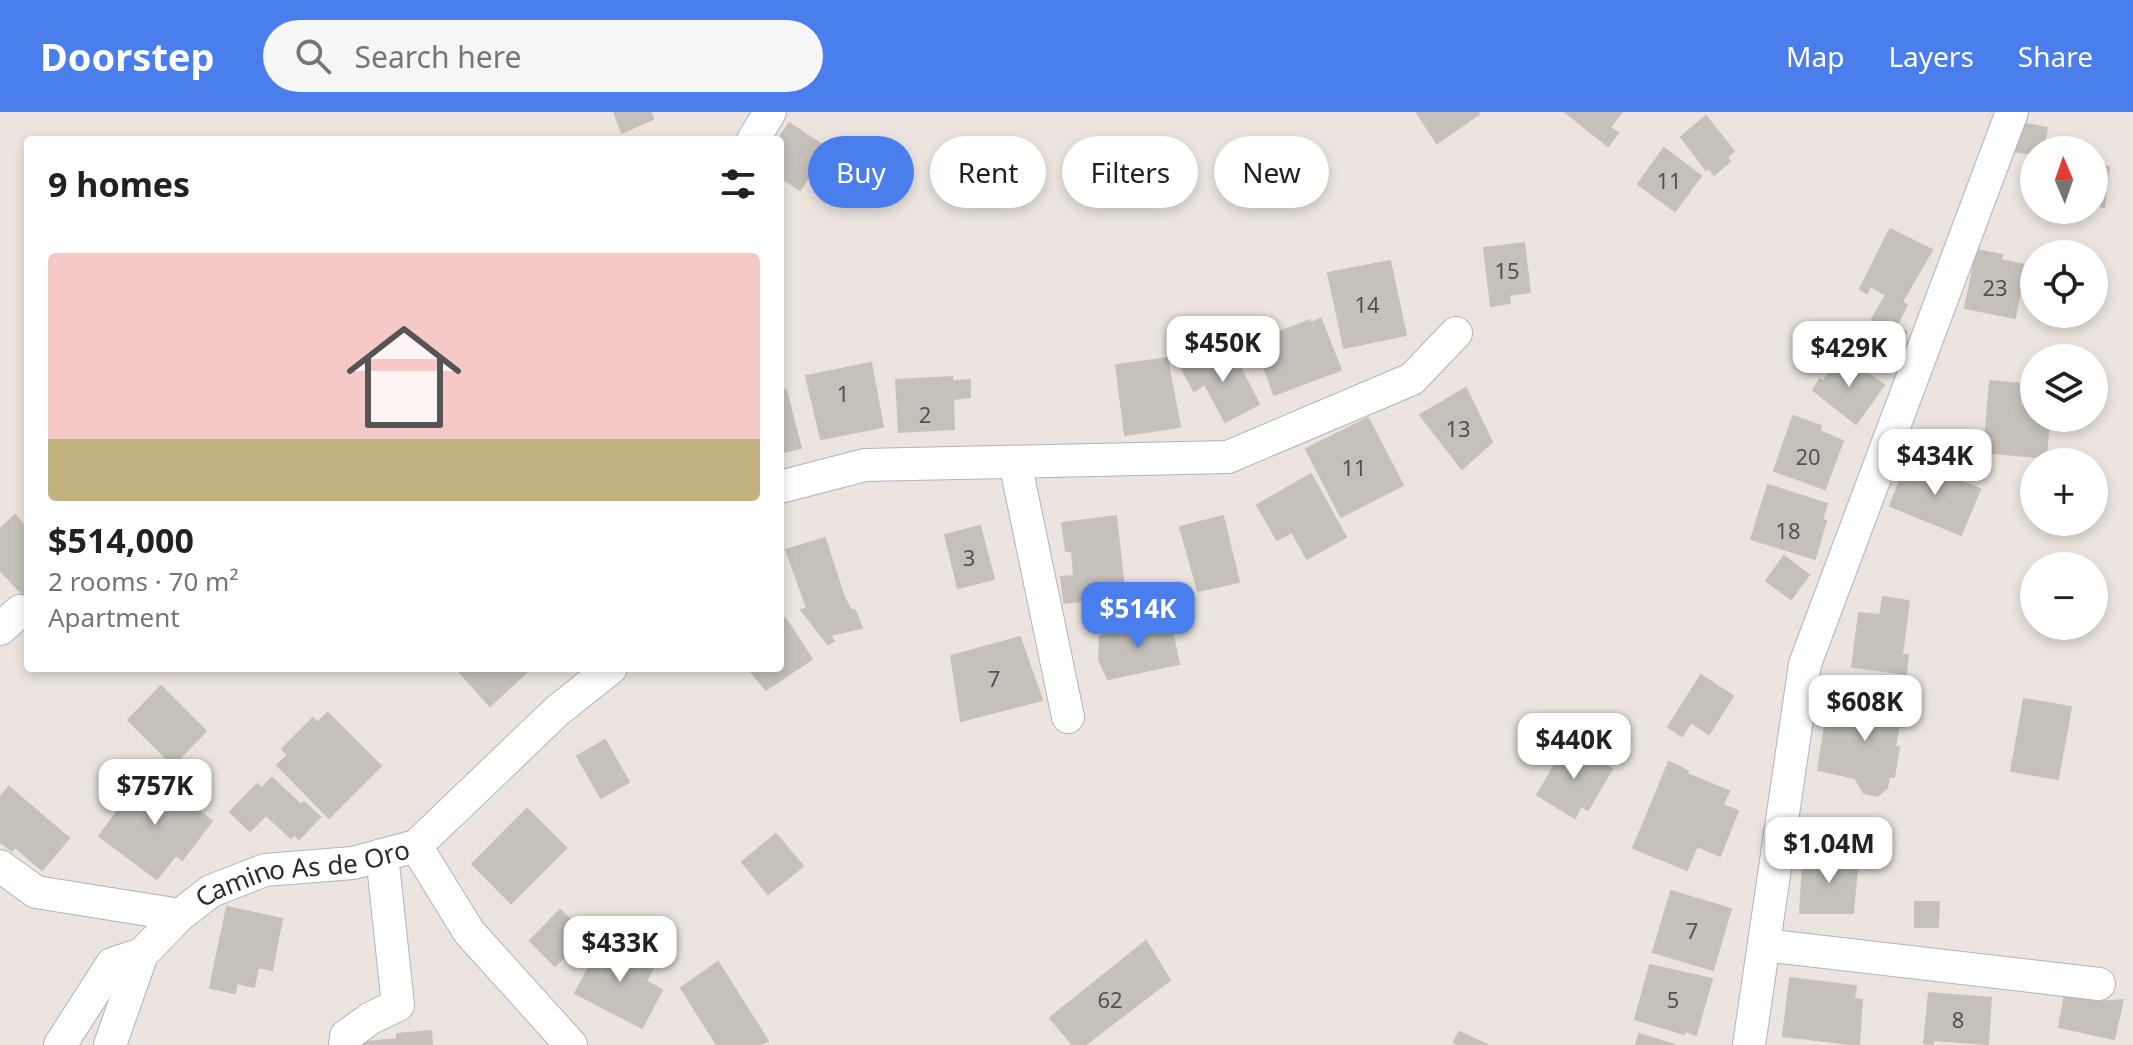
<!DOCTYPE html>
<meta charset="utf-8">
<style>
:root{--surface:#fff;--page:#f6f6f6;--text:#202124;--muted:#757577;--line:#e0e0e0;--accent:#4b7eed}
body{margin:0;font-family:"Noto Sans",sans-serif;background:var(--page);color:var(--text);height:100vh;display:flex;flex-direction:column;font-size:30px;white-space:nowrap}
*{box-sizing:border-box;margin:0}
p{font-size:26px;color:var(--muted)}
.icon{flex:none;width:44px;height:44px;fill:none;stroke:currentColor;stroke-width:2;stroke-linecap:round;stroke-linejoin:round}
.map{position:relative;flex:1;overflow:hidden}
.sheet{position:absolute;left:24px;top:24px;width:760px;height:536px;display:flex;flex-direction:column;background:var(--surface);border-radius:8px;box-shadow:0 4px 12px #0003}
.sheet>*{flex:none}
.guide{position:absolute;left:808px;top:24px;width:760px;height:72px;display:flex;gap:16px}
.needle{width:52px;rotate:358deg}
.tools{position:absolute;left:2020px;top:24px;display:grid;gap:16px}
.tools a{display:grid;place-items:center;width:88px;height:88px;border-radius:50%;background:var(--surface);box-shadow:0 4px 12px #0003;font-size:40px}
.price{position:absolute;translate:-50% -68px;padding:0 18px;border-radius:16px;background:#fff;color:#222;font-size:26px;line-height:52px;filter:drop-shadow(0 2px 4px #0008)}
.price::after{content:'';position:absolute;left:50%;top:48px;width:24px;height:18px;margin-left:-12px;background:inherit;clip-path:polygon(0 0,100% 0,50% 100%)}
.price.current{background:var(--accent);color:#fff}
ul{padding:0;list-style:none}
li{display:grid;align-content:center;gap:16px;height:424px;padding:0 24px}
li+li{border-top:2px solid var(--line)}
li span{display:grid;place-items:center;height:248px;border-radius:8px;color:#555}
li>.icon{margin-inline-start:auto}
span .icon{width:144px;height:144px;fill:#fffc;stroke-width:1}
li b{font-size:34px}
h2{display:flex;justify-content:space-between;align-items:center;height:96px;padding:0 24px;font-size:34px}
.pill{padding:0 28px;border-radius:36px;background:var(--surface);box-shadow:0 4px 12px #0003;font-size:28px;line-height:72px}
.pill.current{background:var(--accent);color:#fff}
header{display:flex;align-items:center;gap:48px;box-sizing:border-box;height:112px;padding:0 40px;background:var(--accent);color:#fff}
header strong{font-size:38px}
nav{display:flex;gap:44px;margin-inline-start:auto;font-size:28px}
.search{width:560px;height:72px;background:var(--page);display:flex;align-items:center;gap:20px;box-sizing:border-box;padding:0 28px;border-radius:44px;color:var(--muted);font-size:30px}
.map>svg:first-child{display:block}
.building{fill:#c5c0ba;stroke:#c8c0b9;stroke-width:2}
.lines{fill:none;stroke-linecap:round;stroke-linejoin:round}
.minor-casing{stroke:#afb3bb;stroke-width:34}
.minor{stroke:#fff;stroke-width:32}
.labels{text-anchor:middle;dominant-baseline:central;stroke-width:8;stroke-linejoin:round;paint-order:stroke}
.number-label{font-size:22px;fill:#525150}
.street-label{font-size:26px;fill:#2c2c2c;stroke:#fff}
</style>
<header>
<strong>Doorstep</strong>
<div class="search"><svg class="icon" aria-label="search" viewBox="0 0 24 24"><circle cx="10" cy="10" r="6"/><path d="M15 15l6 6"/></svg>Search here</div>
<nav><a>Map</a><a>Layers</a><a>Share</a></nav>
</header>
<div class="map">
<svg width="2133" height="933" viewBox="0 0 2133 933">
<rect width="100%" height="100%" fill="#ece5df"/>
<path class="building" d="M 614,0 L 651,0 L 653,7 L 622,21 Z
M 1419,0 L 1478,0 L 1479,2 L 1437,31 L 1417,1 Z
M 1565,0 L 1622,0 L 1610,15 L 1618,21 L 1608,34 Z
M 1706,4 L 1734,39 L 1727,45 L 1730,49 L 1714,63 L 1709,56 L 1706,58 L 1681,25 Z
M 789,11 L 827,36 L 800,78 L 780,65 L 780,28 L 778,28 Z
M 2021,11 L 2047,16 L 2043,38 L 2034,38 L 2034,87 L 2025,86 L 2032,42 L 2011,39 Z
M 1664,36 L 1701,64 L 1675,99 L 1638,72 Z
M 2094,52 L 2109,55 L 2104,95 L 2094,93 Z
M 1890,117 L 1932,138 L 1902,190 L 1907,193 L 1896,214 L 1906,220 L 1900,228 L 1888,220 L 1889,216 L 1872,207 L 1886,183 L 1870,174 L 1867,181 L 1860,177 Z
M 1524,131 L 1530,180 L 1509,183 L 1510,191 L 1491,194 L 1484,136 Z
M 1977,138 L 2002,143 L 2001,148 L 2025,153 L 2015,206 L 1965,196 Z
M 1390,149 L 1406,223 L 1344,236 L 1328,161 Z
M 1321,207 L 1341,258 L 1274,283 L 1264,255 L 1269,253 L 1259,228 L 1310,208 L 1311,211 Z
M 1230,236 L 1259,292 L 1225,310 L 1205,272 L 1194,279 L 1182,257 L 1196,250 L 1197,253 Z
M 1841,243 L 1884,273 L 1856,312 L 1813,278 L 1820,267 L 1823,270 Z
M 1167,246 L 1180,315 L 1125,323 L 1116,253 Z
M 871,251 L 883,315 L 821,327 L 806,264 Z
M 952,265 L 952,269 L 970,268 L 970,285 L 953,287 L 954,317 L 899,320 L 896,268 Z
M 1990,269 L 2022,272 L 2020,293 L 2034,295 L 2034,306 L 2049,306 L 2046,346 L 1984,340 Z
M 1466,276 L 1492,330 L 1462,357 L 1420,303 Z
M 786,278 L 801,336 L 780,341 L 780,280 Z
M 1793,304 L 1821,314 L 1820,319 L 1843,329 L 1825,377 L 1774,359 Z
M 1368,306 L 1403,373 L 1341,405 L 1306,337 Z
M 1908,348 L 1980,377 L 1961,423 L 1890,394 Z
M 1311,362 L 1346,425 L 1307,447 L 1292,420 L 1277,428 L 1257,393 Z
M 1768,373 L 1827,392 L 1822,408 L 1826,409 L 1815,447 L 1751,427 Z
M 15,403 L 28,418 L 27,487 L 0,458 L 0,417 Z
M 1116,404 L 1125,484 L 1064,491 L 1061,465 L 1074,464 L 1072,439 L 1066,439 L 1062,411 Z
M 1223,404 L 1239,470 L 1198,479 L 1180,415 Z
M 980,414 L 994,467 L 958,476 L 945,423 Z
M 825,426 L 844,485 L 851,498 L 855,498 L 862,516 L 830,523 L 834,529 L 828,532 L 801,498 L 807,496 L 786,438 Z
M 1784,444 L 1809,463 L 1791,487 L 1766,469 Z
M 1883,485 L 1909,489 L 1902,543 L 1908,543 L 1906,562 L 1852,555 L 1859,501 L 1880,503 Z
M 785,506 L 812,547 L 766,578 L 748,556 L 780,556 L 780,510 Z
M 1170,509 L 1179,552 L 1108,567 L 1099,548 L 1100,524 Z
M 1020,525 L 1042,588 L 961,609 L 951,544 Z
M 456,556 L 531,556 L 490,594 Z
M 1701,563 L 1733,584 L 1709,622 L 1691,610 L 1682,624 L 1668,615 Z
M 161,574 L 206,619 L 173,653 L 128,608 Z
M 1872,578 L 1907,584 L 1902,615 L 1899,614 L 1895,635 L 1899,635 L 1894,665 L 1889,664 L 1887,676 L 1877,684 L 1864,681 L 1855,666 L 1818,658 L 1827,602 L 1867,609 Z
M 2024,587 L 2071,595 L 2058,667 L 2011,659 Z
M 328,601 L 381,654 L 329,706 L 277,653 L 288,643 L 282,637 L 313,606 L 317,611 Z
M 605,628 L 629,670 L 601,686 L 577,644 Z
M 1568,631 L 1612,657 L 1588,698 L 1581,694 L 1575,706 L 1537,683 Z
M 1669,650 L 1688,659 L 1687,662 L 1729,679 L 1723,693 L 1738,699 L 1720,744 L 1697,734 L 1687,758 L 1633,736 Z
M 147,660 L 212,709 L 182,748 L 176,743 L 157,767 L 99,724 Z
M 272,666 L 301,693 L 304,690 L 320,705 L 299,727 L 294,722 L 291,726 L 266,703 L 250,719 L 230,700 L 257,672 L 262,676 Z
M 9,675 L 69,726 L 42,758 L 15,735 L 12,739 L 1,730 L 0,731 L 0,685 Z
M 527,697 L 566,736 L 511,791 L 472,752 Z
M 776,722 L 803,754 L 768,782 L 742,750 Z
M 1816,743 L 1858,745 L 1853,801 L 1800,801 L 1803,750 L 1815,751 Z
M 1671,779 L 1731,797 L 1713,858 L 1653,840 Z
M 1915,790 L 1939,790 L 1938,815 L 1915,815 Z
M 227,795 L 282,807 L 272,858 L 258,855 L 254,875 L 237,871 L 235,881 L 210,876 Z
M 560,798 L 586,823 L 555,854 L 530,829 Z
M 604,828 L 654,854 L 646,869 L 662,878 L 642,916 L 575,881 Z
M 1146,829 L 1170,868 L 1085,933 L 1073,933 L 1050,906 Z
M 718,850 L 768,929 L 759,933 L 717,933 L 681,876 Z
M 1650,853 L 1712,867 L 1696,923 L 1685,919 L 1684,922 L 1635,907 Z
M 1790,866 L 1856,874 L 1854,887 L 1862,888 L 1859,933 L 1783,924 Z
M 2066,876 L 2096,883 L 2096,890 L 2123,888 L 2114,927 L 2059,915 Z
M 1929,881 L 1991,886 L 1988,932 L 1933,928 L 1933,932 L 1924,931 Z
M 431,919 L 432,933 L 357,933 L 357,931 L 397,927 L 397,922 Z
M 1459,920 L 1488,933 L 1459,933 L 1454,930 Z
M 1639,922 L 1675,933 L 1636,933 Z"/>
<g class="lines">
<g class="minor-casing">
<g id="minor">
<path d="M 753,28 L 770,0"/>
<path d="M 1015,350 L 1068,605"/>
<path d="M 780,375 L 865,353 L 1228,345 L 1412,267 L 1456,221"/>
<path d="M 0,517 L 20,499"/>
<path d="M 416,734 L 469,820 L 571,933"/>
<path d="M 0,754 L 36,780 L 180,803"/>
<path d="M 1764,833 L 2099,872"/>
<path d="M 60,933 L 112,852 L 142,842"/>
<path id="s1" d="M 110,933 L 142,842 L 180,803 L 211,779 L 265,758 L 353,751 L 416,734 L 557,599 L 611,556"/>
<path d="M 345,933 L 346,924 L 371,906 L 398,893 L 382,743"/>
<path d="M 1749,933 L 1805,552 L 2012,0"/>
</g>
</g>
<use href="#minor" class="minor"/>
</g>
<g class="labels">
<g class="number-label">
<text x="1669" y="68">11</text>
<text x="1507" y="158">15</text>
<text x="1995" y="175">23</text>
<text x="1367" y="192">14</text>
<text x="843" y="281">1</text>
<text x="925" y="302">2</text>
<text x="1458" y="316">13</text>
<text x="1808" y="344">20</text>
<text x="1354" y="355">11</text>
<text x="1788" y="418">18</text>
<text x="969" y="445">3</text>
<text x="994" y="566">7</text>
<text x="1692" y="818">7</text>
<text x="1110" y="887">62</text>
<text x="1673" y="887">5</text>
<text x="1958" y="907">8</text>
</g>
<g class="street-label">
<text stroke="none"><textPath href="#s1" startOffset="284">Camino As de Oro</textPath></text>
</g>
</g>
</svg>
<div class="tools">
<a><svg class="needle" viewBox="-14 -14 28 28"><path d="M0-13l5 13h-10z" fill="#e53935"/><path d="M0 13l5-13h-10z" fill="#757577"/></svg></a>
<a><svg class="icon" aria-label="locate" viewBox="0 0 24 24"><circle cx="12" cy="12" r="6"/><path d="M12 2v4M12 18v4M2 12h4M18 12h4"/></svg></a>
<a><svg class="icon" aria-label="layers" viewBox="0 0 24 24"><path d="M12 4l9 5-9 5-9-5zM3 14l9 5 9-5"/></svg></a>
<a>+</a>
<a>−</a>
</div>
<b class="price" style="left:1223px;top:272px">$450K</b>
<b class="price" style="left:1849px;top:277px">$429K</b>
<b class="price" style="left:1935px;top:385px">$434K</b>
<b class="price current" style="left:1138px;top:538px">$514K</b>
<b class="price" style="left:1865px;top:631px">$608K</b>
<b class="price" style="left:1574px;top:669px">$440K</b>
<b class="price" style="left:155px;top:715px">$757K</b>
<b class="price" style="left:1829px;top:773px">$1.04M</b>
<b class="price" style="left:620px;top:872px">$433K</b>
<div class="guide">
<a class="pill current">Buy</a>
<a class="pill">Rent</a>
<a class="pill">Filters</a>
<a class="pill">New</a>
</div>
<section class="sheet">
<h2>9 homes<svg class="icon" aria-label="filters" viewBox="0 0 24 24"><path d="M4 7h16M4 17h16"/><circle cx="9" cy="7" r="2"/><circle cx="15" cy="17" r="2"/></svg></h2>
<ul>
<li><span style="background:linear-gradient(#f6c9c9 75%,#c2b280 0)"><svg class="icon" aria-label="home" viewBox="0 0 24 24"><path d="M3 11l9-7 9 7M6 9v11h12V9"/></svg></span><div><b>$514,000</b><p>2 rooms · 70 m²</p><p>Apartment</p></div></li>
</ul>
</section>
</div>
